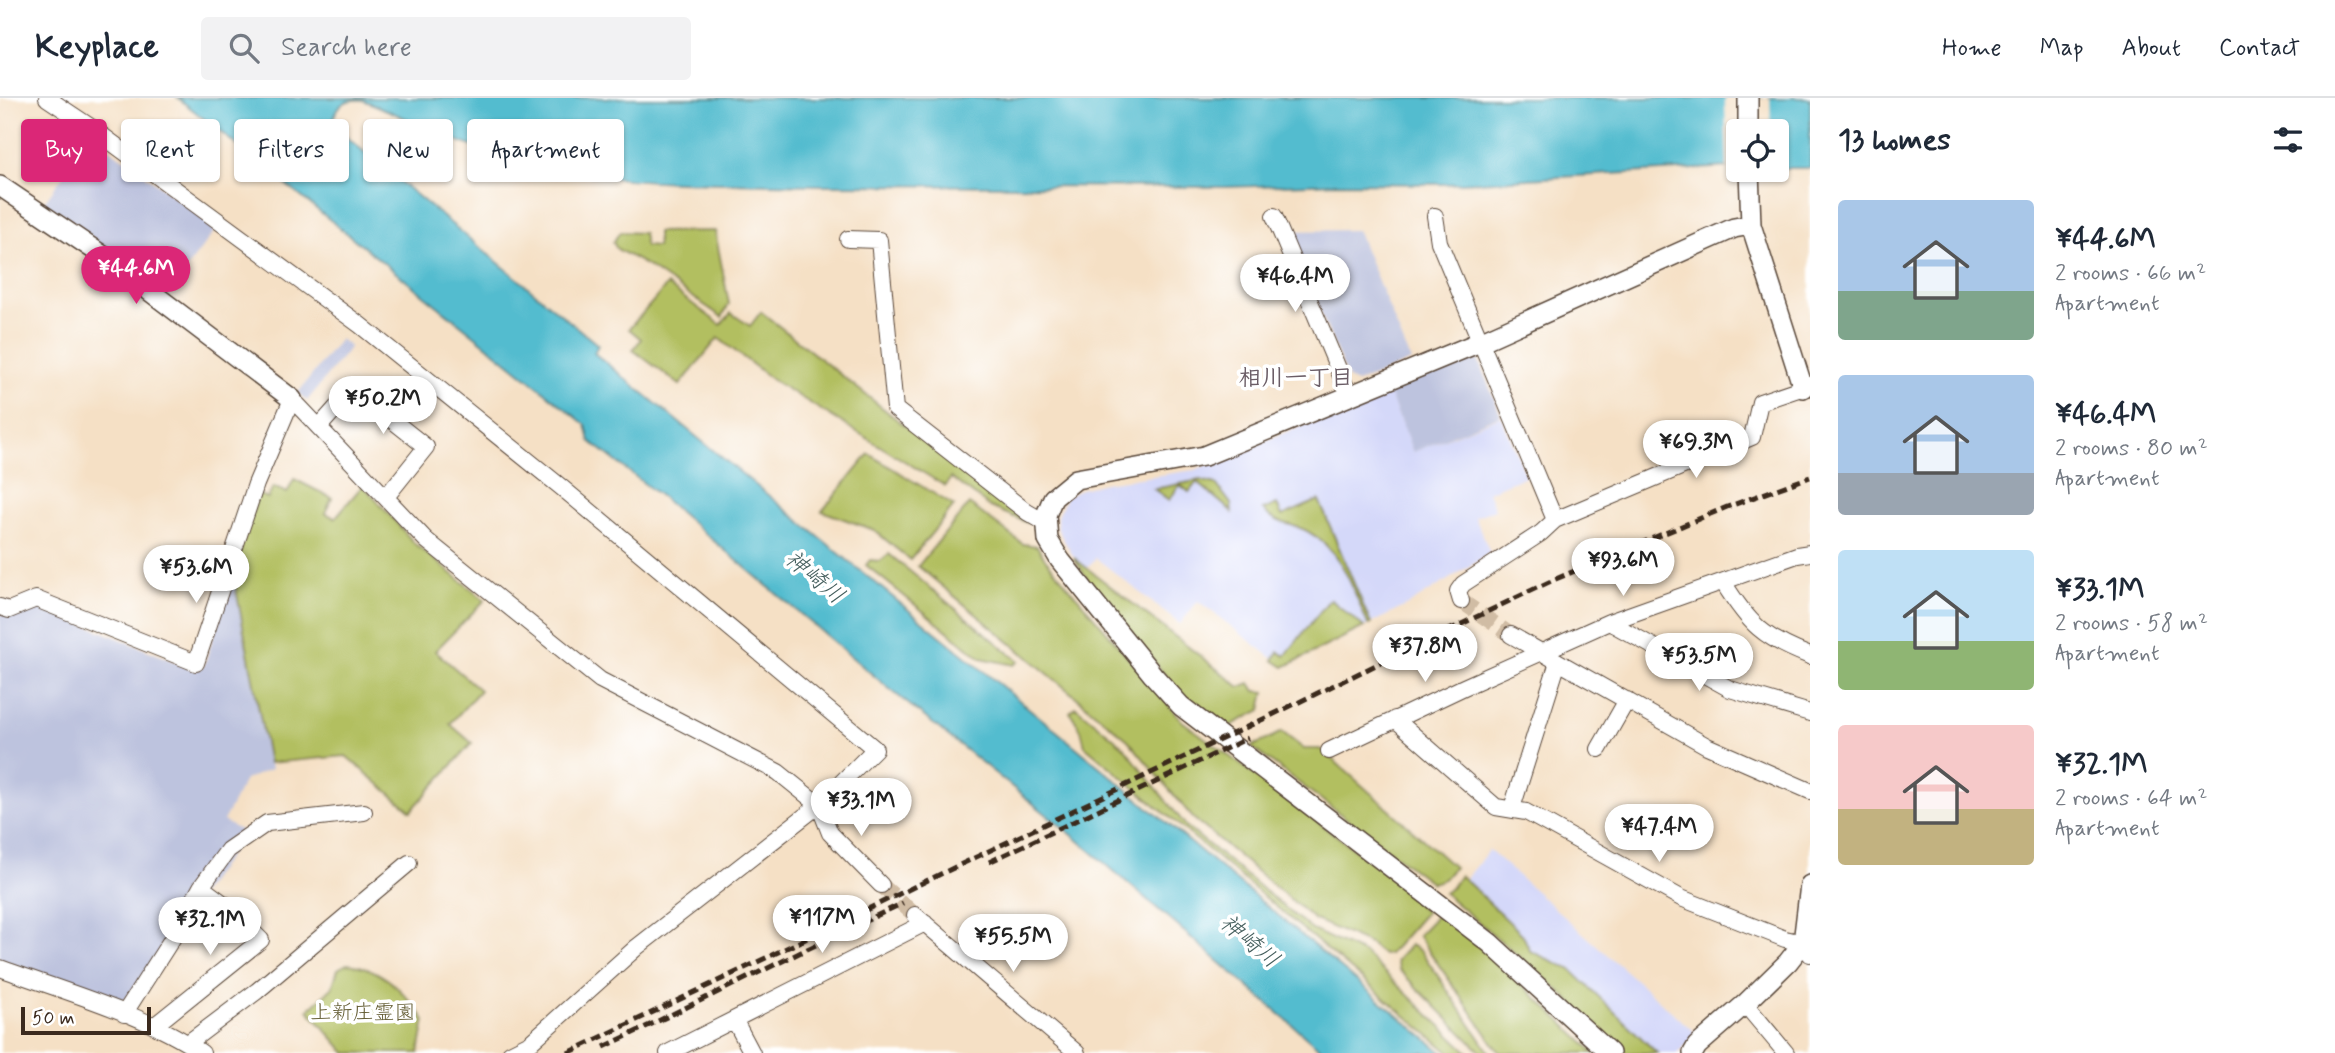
<!DOCTYPE html>
<meta charset="utf-8">
<style>
:root{--surface:#fff;--page:#f2f2f3;--text:#1f2937;--muted:#747a83;--line:#e0e1e3;--accent:#db2777}
body{margin:0;font-family:Mynerve,"Klee One",sans-serif;background:var(--page);color:var(--text);height:100vh;display:flex;flex-direction:column;font-size:26px;white-space:nowrap}
*{box-sizing:border-box;margin:0}
p{font-size:23px;color:var(--muted)}
.icon{flex:none;width:38px;height:38px;fill:none;stroke:currentColor;stroke-width:2;stroke-linecap:round;stroke-linejoin:round}
.map{position:relative;flex:1;overflow:hidden}
.sheet{display:flex;flex-direction:column;background:var(--surface);width:525px}
.sheet>*{flex:none}
.top-card{position:absolute;left:21px;top:21px;width:665px;height:63px;display:flex;gap:14px}
.controls{position:absolute;left:1726px;top:21px;display:grid;gap:14px}
.controls a{display:grid;place-items:center;width:63px;height:63px;border-radius:7px;background:var(--surface);box-shadow:0 2px 5px #0004;font-size:35px}
.scale{position:absolute;left:21px;bottom:18px;width:130px;box-sizing:border-box;padding-left:7px;border:4px solid #3b2a1e;border-top:0;font-size:19px;line-height:24px;white-space:nowrap;color:#3b2a1e;-webkit-text-stroke:5px #fff;paint-order:stroke}
.price{position:absolute;translate:-50% -60px;padding:0 16px;border-radius:24px;background:#fff;color:#222;font-size:23px;line-height:46px;filter:drop-shadow(0 2px 4px #0008)}
.price::after{content:'';position:absolute;left:50%;top:42px;width:21px;height:16px;margin-left:-10px;background:inherit;clip-path:polygon(0 0,100% 0,50% 100%)}
.price.on{background:var(--accent);color:#fff}
ul{padding:0;list-style:none}
li{display:flex;align-items:center;gap:21px;height:175px;padding:0 28px}
li span{display:grid;place-items:center;flex:none;width:196px;height:140px;border-radius:7px;color:#555}
li>.icon{margin-inline-start:auto}
span .icon{width:84px;height:84px;fill:#fffc;stroke-width:1}
li b{font-size:30px}
h2{display:flex;justify-content:space-between;align-items:center;height:84px;padding:0 28px;font-size:30px}
.tag{padding:0 24px;border-radius:7px;background:var(--surface);box-shadow:0 2px 5px #0004;font-size:24px;line-height:63px}
.tag.on{background:var(--accent);color:#fff}
header{display:flex;align-items:center;gap:42px;box-sizing:border-box;height:98px;padding:0 35px;background:var(--surface);border-bottom:2px solid var(--line)}
header strong{font-size:33px}
nav{display:flex;gap:38px;margin-inline-start:auto;font-size:24px}
.search{width:490px;height:63px;background:var(--page);display:flex;align-items:center;gap:18px;box-sizing:border-box;padding:0 24px;border-radius:7px;color:var(--muted);font-size:26px}
main{display:flex;flex:1;min-height:0}
.map>svg:first-child{display:block}
.built{fill:#d4d8f9}
.industrial{fill:#bdc3de}
.green{fill:#b2bf60;stroke:#76743f;stroke-width:2}
.water{fill:#52bccf;stroke:#467376;stroke-width:2}
.pier{fill:#f5e0c5}
.lines{fill:none;stroke-linecap:round;stroke-linejoin:round}
.minor-tunnel{stroke:#d0bca4;stroke-width:16;stroke-dasharray:16 8;stroke-linecap:butt}
.minor-casing{stroke:#574537;stroke-width:18}
.tertiary-casing{stroke:#574537;stroke-width:22}
.minor{stroke:#fff;stroke-width:16}
.tertiary{stroke:#fff;stroke-width:19}
.rail{stroke:#3b2a1e;stroke-width:5;stroke-dasharray:10 5;stroke-linecap:butt}
.labels{text-anchor:middle;dominant-baseline:central;stroke-width:7;stroke-linejoin:round;paint-order:stroke}
.park-label{font-size:21px;fill:#655e35;stroke:#fff}
.neighbourhood-label{font-size:23px;font-weight:bold;fill:#6b5d66;stroke:#fff}
.water-label{font-size:23px;font-style:italic;fill:#435d5c;stroke:#fff}
</style>
<header>
<strong>Keyplace</strong>
<div class="search"><svg class="icon" aria-label="search" viewBox="0 0 24 24"><circle cx="10" cy="10" r="6"/><path d="M15 15l6 6"/></svg>Search here</div>
<nav><a>Home</a><a>Map</a><a>About</a><a>Contact</a></nav>
</header>
<main>
<div class="map">
<svg width="1810" height="955" viewBox="0 0 1810 955">
<rect width="100%" height="100%" fill="#fff"/>
<filter id="ink" filterUnits="userSpaceOnUse"><feTurbulence type="fractalNoise" baseFrequency=".0143" numOctaves="2"/><feDisplacementMap in="SourceGraphic" scale="14" xChannelSelector="R" yChannelSelector="G"/><feConvolveMatrix kernelMatrix="1 2 1 2 8 2 1 2 1" color-interpolation-filters="sRGB"/></filter>
<filter id="wash" filterUnits="userSpaceOnUse"><feTurbulence type="fractalNoise" baseFrequency=".00686" numOctaves="4" result="noise"/><feDisplacementMap in="SourceGraphic" scale="28" xChannelSelector="R" yChannelSelector="G"/><feGaussianBlur stdDeviation="1.57" result="paint"/><feColorMatrix in="noise" values="0 0 0 0 0 0 0 0 0 0 0 0 0 0 0 0 0 1.4 0 .05"/><feComposite in="paint" operator="in"/></filter>
<g filter="url(#wash)">
<rect width="100%" height="100%" fill="#f5e0c5"/>
<path class="built" d="M 1388,292 L 1413,354 L 1501,318 L 1526,378 L 1488,394 L 1495,411 L 1475,419 L 1490,455 L 1410,506 L 1284,569 L 1198,503 L 1180,526 L 1096,460 L 1087,470 L 1073,458 L 1058,432 L 1057,421 L 1066,399 L 1081,391 L 1105,385 L 1195,372 Z
M 1489,752 L 1698,937 L 1677,955 L 1657,955 L 1570,871 L 1530,853 L 1523,837 L 1465,781 Z"/>
<path class="industrial" d="M 92,38 L 217,130 L 167,196 L 42,107 Z
M 1357,132 L 1411,263 L 1357,285 L 1348,281 L 1287,133 Z
M 340,241 L 350,249 L 307,303 L 298,295 Z
M 1469,259 L 1478,262 L 1501,317 L 1413,354 L 1388,292 Z
M 233,475 L 271,671 L 245,682 L 223,723 L 245,735 L 125,902 L 116,906 L 0,862 L 0,517 L 38,507 L 195,572 L 204,568 Z"/>
<path class="green" d="M 715,133 L 729,206 L 722,219 L 646,167 L 617,151 L 613,144 L 620,134 L 643,135 L 645,148 L 657,149 L 657,134 Z
M 667,187 L 721,227 L 731,215 L 750,228 L 761,214 L 1028,425 L 990,409 L 951,380 L 945,388 L 774,283 L 718,240 L 680,287 L 633,252 L 641,241 L 629,231 Z
M 869,356 L 954,408 L 910,462 L 874,432 L 822,413 Z
M 294,381 L 332,400 L 325,415 L 335,420 L 363,387 L 415,446 L 485,502 L 435,553 L 480,592 L 450,626 L 472,645 L 411,713 L 346,658 L 269,665 L 233,475 L 258,396 L 268,400 L 273,389 L 287,395 Z
M 1200,382 L 1216,386 L 1231,406 L 1232,414 L 1197,384 L 1189,394 L 1180,387 L 1169,402 L 1154,391 Z
M 1319,402 L 1371,526 L 1368,527 C 1353,492 1343,452 1307,433 C 1291,425 1275,426 1263,412 L 1277,406 L 1282,418 Z
M 969,406 L 1023,446 L 1037,448 L 1046,462 L 1182,623 L 1423,802 L 1419,808 L 1426,814 L 1389,856 L 1383,857 L 1370,846 L 1315,822 L 1193,720 L 1128,642 L 918,468 Z
M 889,456 L 1019,563 L 1014,567 L 981,560 L 866,467 L 870,462 L 880,463 Z
M 1074,460 L 1240,589 L 1250,585 L 1255,593 L 1265,594 L 1261,612 L 1224,631 L 1193,608 L 1170,583 L 1094,492 Z
M 1330,501 L 1364,529 L 1284,569 L 1273,562 L 1279,554 L 1285,558 Z
M 1076,609 L 1123,648 L 1187,729 L 1312,832 L 1365,856 L 1469,955 L 1450,955 L 1085,648 L 1081,632 L 1070,614 Z
M 1282,634 L 1304,651 L 1321,651 L 1454,769 L 1444,781 L 1432,785 L 1251,649 Z
M 1460,777 L 1523,837 L 1530,853 L 1570,871 L 1657,955 L 1625,955 L 1554,888 L 1444,795 L 1452,789 Z
M 1439,815 L 1484,851 L 1595,955 L 1500,955 L 1418,837 Z
M 1410,847 L 1421,853 L 1490,955 L 1482,955 L 1399,872 L 1396,863 Z
M 347,866 C 383,869 404,894 425,922 L 419,955 L 346,955 L 308,912 L 332,890 L 338,871 Z"/>
<path class="water" d="M 178,0 L 1810,0 L 1810,70 L 1776,70 L 1776,33 L 1738,33 L 1729,69 L 1444,86 L 1338,85 L 1226,89 L 818,87 L 678,84 C 616,82 557,76 497,57 C 451,43 408,20 363,2 C 347,0 338,6 333,21 L 339,33 L 598,247 L 594,255 L 1059,635 L 1443,955 L 1325,955 L 1071,736 L 886,588 L 664,401 L 590,343 L 586,327 Z"/>
<path class="pier" d="M 1725,0 L 1770,0 L 1771,33 L 1738,33 L 1738,72 L 1727,72 Z"/>
</g>
<g filter="url(#ink)">
<g class="lines">
<path class="minor-tunnel" d="M 1461,503 L 1511,537
M 881,787 L 915,817"/>
<g class="minor-casing">
<path id="minor" d="M 47,0 L 92,30 L 360,227 L 561,389 L 875,651 L 819,707 L 637,849 L 530,945 L 510,955
M 1274,118 L 1350,299
M 1435,118 L 1439,144 L 1555,422
M 848,141 L 879,142 L 895,311 L 1027,414 L 1046,425
M 319,329 L 353,291 L 426,349 L 386,399
M 1723,484 C 1749,526 1763,540 1810,558
M 1461,503 L 1458,493 L 1463,486 L 1541,435 L 1555,422 L 1752,339 L 1760,304 L 1810,287
M 0,509 L 9,512 L 36,501 L 196,565 L 256,386 L 292,301 L 426,442 L 600,582 L 778,674 L 819,707 L 830,735 L 881,787
M 1609,524 L 1730,591 L 1810,615
M 1511,537 L 1707,648 L 1810,693
M 1395,621 L 1496,709 L 1526,714 L 1681,800 L 1785,841 L 1803,845 L 1810,856
M 1599,651 L 1627,602
M 1329,653 L 1464,589 L 1609,524 L 1797,457 L 1810,455
M 1512,710 L 1558,564
M 915,817 L 1077,955
M 0,870 C 63,893 148,917 202,955
M 1745,906 L 1786,955
M 124,916 L 177,833 L 201,789 L 228,752 L 267,725 L 364,714
M 735,923 L 752,955
M 154,928 L 261,842 L 228,809 L 201,789
M 188,945 L 257,893 L 409,765
M 668,955 L 925,825"/>
</g>
<g class="tertiary-casing">
<path id="tertiary" d="M 1748,0 L 1748,33
M 1749,72 L 1751,127 L 1803,290
M 0,88 L 102,157 L 292,301
M 1610,955 L 1490,845 L 1181,608 L 1153,577 L 1060,462 L 1048,442 L 1046,417 L 1053,400 L 1076,381 L 1204,358 L 1480,244 L 1734,130 L 1751,127
M 1693,955 L 1697,948 L 1745,906 L 1788,864 L 1803,845 L 1810,787"/>
</g>
<use href="#minor" class="minor"/>
<use href="#tertiary" class="tertiary"/>
<path class="rail" d="M 989,764 L 1248,640
M 604,949 L 903,805
M 568,955 L 1551,483 L 1727,409 L 1810,379"/>
</g>
</g>
<g class="labels">
<g class="park-label">
<text x="363" y="915">上新庄霊園</text>
</g>
<g class="neighbourhood-label">
<text x="1296" y="281">相川一丁目</text>
</g>
<g class="water-label">
<text transform="translate(814 480) rotate(40)">神崎川</text>
<text transform="translate(1249 844) rotate(40)">神崎川</text>
</g>
</g>
</svg>
<div class="controls">
<a><svg class="icon" aria-label="locate" viewBox="0 0 24 24"><circle cx="12" cy="12" r="6"/><path d="M12 2v4M12 18v4M2 12h4M18 12h4"/></svg></a>
</div>
<div class="scale">50 m</div>
<b class="price on" style="left:136px;top:208px">¥44.6M</b>
<b class="price" style="left:1295px;top:216px">¥46.4M</b>
<b class="price" style="left:383px;top:338px">¥50.2M</b>
<b class="price" style="left:1696px;top:382px">¥69.3M</b>
<b class="price" style="left:1623px;top:500px">¥93.6M</b>
<b class="price" style="left:196px;top:507px">¥53.6M</b>
<b class="price" style="left:1425px;top:586px">¥37.8M</b>
<b class="price" style="left:1699px;top:595px">¥53.5M</b>
<b class="price" style="left:861px;top:740px">¥33.1M</b>
<b class="price" style="left:1659px;top:766px">¥47.4M</b>
<b class="price" style="left:822px;top:857px">¥117M</b>
<b class="price" style="left:210px;top:859px">¥32.1M</b>
<b class="price" style="left:1013px;top:876px">¥55.5M</b>
<div class="top-card">
<a class="tag on">Buy</a>
<a class="tag">Rent</a>
<a class="tag">Filters</a>
<a class="tag">New</a>
<a class="tag">Apartment</a>
</div>
</div>
<section class="sheet">
<h2>13 homes<svg class="icon" aria-label="filters" viewBox="0 0 24 24"><path d="M4 7h16M4 17h16"/><circle cx="9" cy="7" r="2"/><circle cx="15" cy="17" r="2"/></svg></h2>
<ul>
<li><span style="background:linear-gradient(#a9c7e8 65%,#7fa58c 0)"><svg class="icon" aria-label="home" viewBox="0 0 24 24"><path d="M3 11l9-7 9 7M6 9v11h12V9"/></svg></span><div><b>¥44.6M</b><p>2 rooms · 66 m²</p><p>Apartment</p></div></li>
<li><span style="background:linear-gradient(#a9c7e8 70%,#9aa5b1 0)"><svg class="icon" aria-label="home" viewBox="0 0 24 24"><path d="M3 11l9-7 9 7M6 9v11h12V9"/></svg></span><div><b>¥46.4M</b><p>2 rooms · 80 m²</p><p>Apartment</p></div></li>
<li><span style="background:linear-gradient(#bfe0f5 65%,#8fb573 0)"><svg class="icon" aria-label="home" viewBox="0 0 24 24"><path d="M3 11l9-7 9 7M6 9v11h12V9"/></svg></span><div><b>¥33.1M</b><p>2 rooms · 58 m²</p><p>Apartment</p></div></li>
<li><span style="background:linear-gradient(#f6c9c9 60%,#c2b280 0)"><svg class="icon" aria-label="home" viewBox="0 0 24 24"><path d="M3 11l9-7 9 7M6 9v11h12V9"/></svg></span><div><b>¥32.1M</b><p>2 rooms · 64 m²</p><p>Apartment</p></div></li>
</ul>
</section>
</main>
